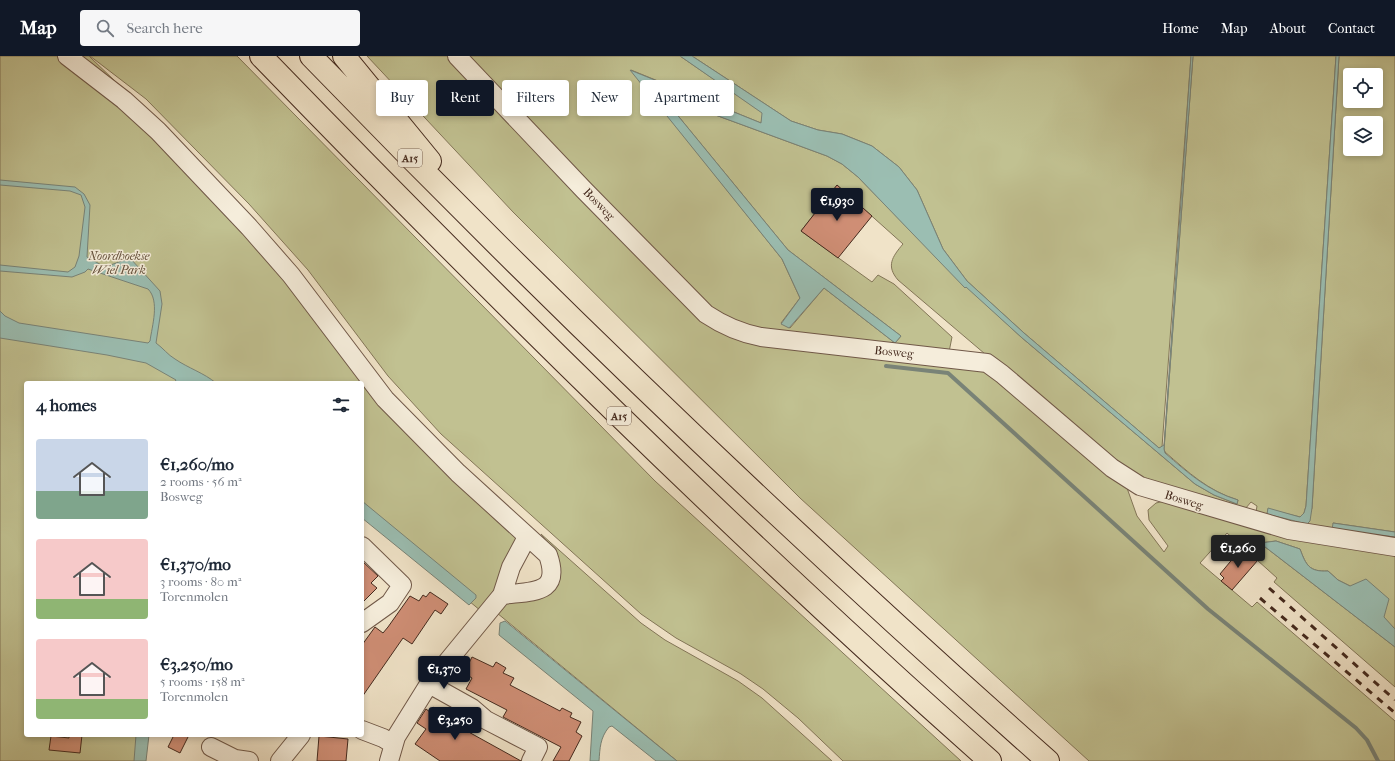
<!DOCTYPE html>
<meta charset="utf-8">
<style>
:root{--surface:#fff;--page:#f6f6f7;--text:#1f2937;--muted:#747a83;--accent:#111827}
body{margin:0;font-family:"IM FELL French Canon",serif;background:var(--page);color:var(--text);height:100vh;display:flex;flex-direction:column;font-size:15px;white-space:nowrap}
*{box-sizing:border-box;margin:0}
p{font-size:13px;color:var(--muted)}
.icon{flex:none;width:22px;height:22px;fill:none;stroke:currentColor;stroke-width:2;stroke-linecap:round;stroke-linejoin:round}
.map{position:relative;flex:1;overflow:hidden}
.panel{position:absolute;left:24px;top:325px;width:340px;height:356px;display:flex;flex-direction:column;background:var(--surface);border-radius:4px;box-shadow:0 2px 6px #0003}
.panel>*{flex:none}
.guide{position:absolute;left:376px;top:24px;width:380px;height:36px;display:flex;gap:8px}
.buttons{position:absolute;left:1343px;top:12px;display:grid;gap:8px}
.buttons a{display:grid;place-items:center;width:40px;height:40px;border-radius:4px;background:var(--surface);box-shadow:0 2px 6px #0003;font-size:20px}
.price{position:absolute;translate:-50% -34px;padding:0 9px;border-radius:4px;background:var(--accent);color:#fff;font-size:13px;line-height:26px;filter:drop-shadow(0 1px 2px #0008)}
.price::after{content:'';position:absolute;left:50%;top:24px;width:12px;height:9px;margin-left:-6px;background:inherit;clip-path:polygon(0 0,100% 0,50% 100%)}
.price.active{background:#222;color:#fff}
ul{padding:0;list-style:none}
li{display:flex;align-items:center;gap:12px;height:100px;padding:0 12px}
li span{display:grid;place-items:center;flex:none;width:112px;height:80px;border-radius:4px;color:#555}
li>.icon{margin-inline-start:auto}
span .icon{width:48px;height:48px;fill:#fffc;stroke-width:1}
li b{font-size:17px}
h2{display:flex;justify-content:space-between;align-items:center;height:48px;padding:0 12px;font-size:17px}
.pill{padding:0 14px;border-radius:4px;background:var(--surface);box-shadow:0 2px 6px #0003;font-size:14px;line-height:36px}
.pill.active{background:var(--accent);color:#fff}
header{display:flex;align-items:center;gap:24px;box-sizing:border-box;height:56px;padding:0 20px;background:var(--accent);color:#fff}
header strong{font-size:19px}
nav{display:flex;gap:22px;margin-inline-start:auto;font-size:14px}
.search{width:280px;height:36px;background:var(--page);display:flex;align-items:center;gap:10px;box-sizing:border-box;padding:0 14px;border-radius:4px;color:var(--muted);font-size:15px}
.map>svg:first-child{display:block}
.green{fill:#c1c191;stroke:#837658;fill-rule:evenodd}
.water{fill:#9bbeb2;stroke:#798377}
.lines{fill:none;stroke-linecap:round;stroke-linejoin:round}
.stream{stroke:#798377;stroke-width:4}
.building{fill:#cf8e75;stroke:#452a1e}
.minor-casing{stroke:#705848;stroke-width:20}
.highway-casing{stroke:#452a1e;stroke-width:24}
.minor{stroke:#f5eddb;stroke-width:18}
.highway{stroke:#f0e3c8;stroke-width:22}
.rail{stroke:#452a1e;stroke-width:3;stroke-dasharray:7 7;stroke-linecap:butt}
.labels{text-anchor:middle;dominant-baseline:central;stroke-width:3;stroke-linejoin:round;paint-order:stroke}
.shield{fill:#f5eddb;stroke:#7a6457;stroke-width:1}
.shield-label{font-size:11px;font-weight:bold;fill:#452a1e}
.street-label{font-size:12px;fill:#452a1e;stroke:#f5eddb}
.park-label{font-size:12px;font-style:italic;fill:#64503b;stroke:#f5eddb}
</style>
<header>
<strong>Map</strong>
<div class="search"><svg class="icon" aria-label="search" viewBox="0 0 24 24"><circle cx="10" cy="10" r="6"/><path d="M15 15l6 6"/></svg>Search here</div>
<nav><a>Home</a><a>Map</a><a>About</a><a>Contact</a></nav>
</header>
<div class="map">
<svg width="1395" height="705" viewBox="0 0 1395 705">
<rect width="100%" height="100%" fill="#f0e3c8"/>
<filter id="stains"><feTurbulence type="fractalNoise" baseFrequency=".005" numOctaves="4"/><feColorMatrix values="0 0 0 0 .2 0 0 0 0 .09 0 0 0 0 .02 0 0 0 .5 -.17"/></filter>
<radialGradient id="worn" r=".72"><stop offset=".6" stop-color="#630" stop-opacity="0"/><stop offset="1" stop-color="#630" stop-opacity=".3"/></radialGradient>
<path class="green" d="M 0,0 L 89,0 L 147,56 L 366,325 L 535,477 L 481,555 L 362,456 L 362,327 L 26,327 L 26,679 L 147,679 L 144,705 L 0,705 Z
M 90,0 L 237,0 L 655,425 L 961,705 L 843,705 L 798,662 L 763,633 L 741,618 L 676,582 L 641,558 L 441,378 L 388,320 L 308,214 L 249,148 L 146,43 Z
M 367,0 L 454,0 L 712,267 L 986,315 L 1127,432 L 1137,460 L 1164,496 L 1168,490 L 1149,464 L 1148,454 L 1156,447 L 1173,443 L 1395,496 L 1395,573 L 1350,530 L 1338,524 L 1328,515 C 1309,516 1306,509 1300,493 L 1276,485 L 1260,487 L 1395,591 L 1395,631 L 1274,526 L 1277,522 L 1227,477 L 1200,507 L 1252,551 L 1257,546 L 1395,665 L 1395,705 L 1089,705 L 800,442 L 513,156 Z
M 463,0 L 680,0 L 763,57 L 761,67 L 631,14 L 782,203 L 800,242 L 781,267 L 790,272 L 824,232 L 895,287 L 901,280 L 788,194 L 661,39 L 827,100 L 842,108 L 858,121 L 965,231 L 966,230 L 1021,281 L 1195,428 L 1214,439 L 1237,448 L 1238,444 C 1208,435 1188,416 1165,396 L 1164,393 L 1193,0 L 1336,0 L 1306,450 L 1304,457 L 1300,461 L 1268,453 L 1267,458 L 1307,467 L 1312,452 L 1339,0 L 1395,0 L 1395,476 L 1333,467 L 1338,475 L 1362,476 L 1395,481 L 1395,487 L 1308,473 L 1256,456 L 1257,450 L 1251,446 L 1245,453 L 1138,424 L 1085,383 L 898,224 C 886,210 892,201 903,188 L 837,129 L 801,175 L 872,226 L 878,219 L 894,228 L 952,281 L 949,296 L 748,274 L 723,264 ZM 1350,19 L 1376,19 L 1376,45 L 1350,45 ZM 1350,67 L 1376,67 L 1376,93 L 1350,93 Z
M 692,0 L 1191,0 L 1162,391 L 1159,392 L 1024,277 L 967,225 L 943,193 L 917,134 L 899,111 L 872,90 L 842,78 L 818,74 L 791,65 Z
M 541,478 L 641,567 L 665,584 L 738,625 L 762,642 L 832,705 L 677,705 L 497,557 L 508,546 L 535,543 L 555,498 Z"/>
<path class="water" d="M 680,0 L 692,0 L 791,65 L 818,74 L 842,78 L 872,90 L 899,111 L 917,134 L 943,193 L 967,225 L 1024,277 L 1159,392 L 1164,389 L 1191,0 L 1193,0 L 1164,393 L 1165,397 C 1188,417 1208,435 1238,444 L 1237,448 L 1214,439 L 1195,428 L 1021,281 L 966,231 L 965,232 L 858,121 L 842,108 L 827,100 L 661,39 L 788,194 L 901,280 L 895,287 L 824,232 L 789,272 L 781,268 L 800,242 L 782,203 L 630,14 L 761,67 L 762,57 Z
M 1336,0 L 1339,0 L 1312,452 L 1310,465 L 1307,468 L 1267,458 L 1268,452 L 1300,461 L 1304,457 L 1306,450 Z
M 0,124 L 75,131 L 84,138 L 90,149 L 87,201 L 105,211 L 130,202 L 160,235 L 162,248 L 156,287 C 163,292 168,299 175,303 C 188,312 204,317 216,327 L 174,327 L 176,324 L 146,307 L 107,299 L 0,282 L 0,255 L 5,260 L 19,267 L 148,287 L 150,285 C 152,270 160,245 148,233 L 88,213 L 85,216 L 72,221 L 0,215 L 0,209 L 68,216 L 75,211 L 79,200 L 85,151 L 81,139 L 70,135 L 0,129 Z
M 362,445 L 476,539 L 476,542 L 469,549 L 362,462 Z
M 1333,467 L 1395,476 L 1395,481 L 1332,474 Z
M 1276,485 L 1300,493 C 1306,509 1309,516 1328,515 L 1338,524 L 1350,530 L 1366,523 L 1389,543 L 1384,561 L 1395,573 L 1395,591 L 1260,487 Z
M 505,565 L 667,697 L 677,705 L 656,705 L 612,670 L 609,671 C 600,682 600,692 599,705 L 590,705 L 593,655 L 499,579 L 500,567 Z
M 136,679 L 149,679 L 146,705 L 134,705 Z"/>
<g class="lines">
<path class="stream" d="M 886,310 L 948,317 L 1208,553 L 1356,672 L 1367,684 L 1378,705"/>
</g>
<path class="building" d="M 837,129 L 872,160 L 838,202 L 801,175 Z
M 1240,494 L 1244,498 L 1247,495 L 1258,504 L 1232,534 L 1221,525 L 1224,522 L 1220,518 Z
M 362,505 L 378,520 L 371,527 L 377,532 L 362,547 Z
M 430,536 L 448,548 L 441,558 L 435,554 L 412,588 L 403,582 L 362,641 L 362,589 L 375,571 L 383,577 L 388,571 L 410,540 L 419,545 L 423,539 L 426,541 Z
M 472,601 L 493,611 L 496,606 L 506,612 L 503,617 L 514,622 L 510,629 L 560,655 L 562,652 L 572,657 L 570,661 L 581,666 L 576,676 L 582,680 L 569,705 L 553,705 L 561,691 L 503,661 L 507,654 L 466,633 L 472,622 L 464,617 Z
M 433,651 L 438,655 L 440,654 L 467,672 L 465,674 L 521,705 L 440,705 L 415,688 L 426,673 L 417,667 L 426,653 L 430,656 Z
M 69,679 L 82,679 L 80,697 L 49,694 L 51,680 L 69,682 Z
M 174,679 L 189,679 L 180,697 L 168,691 Z
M 319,680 L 348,683 L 346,705 L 317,705 Z"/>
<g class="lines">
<g class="minor-casing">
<path id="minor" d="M 67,0 L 124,44 L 158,75 L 249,171 L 291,219 L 385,343 L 458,417 L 548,499 C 562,539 532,535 502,539 L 511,511 L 527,481
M 457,0 L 584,134 L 706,258 C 724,270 740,277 761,281 L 987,307 L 1002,318 L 1112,412 L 1140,430 L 1289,474 L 1395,491
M 362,490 L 402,529 L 390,547 L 362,567
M 429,628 L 472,652 L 486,664 L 538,691 L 531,705
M 362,674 L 383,682 L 393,688
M 211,691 L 235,703 L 249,705
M 280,705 L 301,679
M 389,705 L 396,681 L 429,628 L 502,539"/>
</g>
<g class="highway-casing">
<path id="highway" d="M 261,0 C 496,243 737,481 990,705
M 311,0 C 547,244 793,479 1048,705
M 344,0 L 430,105"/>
</g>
<use href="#minor" class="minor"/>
<use href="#highway" class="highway"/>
<path class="rail" d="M 1269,532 L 1395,644
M 1260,542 L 1395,657"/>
</g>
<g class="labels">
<g class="shield">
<rect x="398" y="93" width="24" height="18" rx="3"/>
<rect x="607" y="351" width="24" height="18" rx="3"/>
</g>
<g class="shield-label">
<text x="410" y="102">A15</text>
<text x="619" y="360">A15</text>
</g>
<g class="street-label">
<text transform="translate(599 148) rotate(46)">Bosweg</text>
<text transform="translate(894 296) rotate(6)">Bosweg</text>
<text transform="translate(1184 444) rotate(17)">Bosweg</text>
</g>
<g class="park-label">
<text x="119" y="200">Noordhoekse<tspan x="119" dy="14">Wiel Park</tspan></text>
</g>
</g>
<rect width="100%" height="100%" filter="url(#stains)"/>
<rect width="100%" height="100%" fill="url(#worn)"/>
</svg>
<div class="buttons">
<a><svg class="icon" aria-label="locate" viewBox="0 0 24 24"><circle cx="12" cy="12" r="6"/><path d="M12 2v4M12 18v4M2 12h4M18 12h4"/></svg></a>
<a><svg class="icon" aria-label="layers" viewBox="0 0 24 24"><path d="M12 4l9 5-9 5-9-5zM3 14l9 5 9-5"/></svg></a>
</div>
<b class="price" style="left:837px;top:166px">€1,930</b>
<b class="price active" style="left:1238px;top:513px">€1,260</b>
<b class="price" style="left:444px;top:634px">€1,370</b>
<b class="price" style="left:455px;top:685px">€3,250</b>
<div class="guide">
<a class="pill">Buy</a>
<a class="pill active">Rent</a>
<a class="pill">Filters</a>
<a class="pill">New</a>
<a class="pill">Apartment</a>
</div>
<section class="panel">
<h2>4 homes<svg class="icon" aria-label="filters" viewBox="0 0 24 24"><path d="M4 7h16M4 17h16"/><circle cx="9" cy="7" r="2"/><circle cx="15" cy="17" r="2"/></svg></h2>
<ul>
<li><span style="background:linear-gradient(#c9d6e8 65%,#7fa58c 0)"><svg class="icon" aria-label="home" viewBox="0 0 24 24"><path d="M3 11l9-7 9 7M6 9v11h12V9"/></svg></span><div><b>€1,260/mo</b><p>2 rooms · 56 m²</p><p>Bosweg</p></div></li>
<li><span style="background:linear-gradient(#f6c9c9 75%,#8fb573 0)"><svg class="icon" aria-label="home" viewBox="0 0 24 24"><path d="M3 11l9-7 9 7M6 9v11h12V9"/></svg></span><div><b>€1,370/mo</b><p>3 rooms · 80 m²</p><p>Torenmolen</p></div></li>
<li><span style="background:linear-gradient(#f6c9c9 75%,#8fb573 0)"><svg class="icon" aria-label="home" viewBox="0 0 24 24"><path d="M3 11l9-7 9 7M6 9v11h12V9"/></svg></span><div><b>€3,250/mo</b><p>5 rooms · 158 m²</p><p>Torenmolen</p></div></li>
</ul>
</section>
</div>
